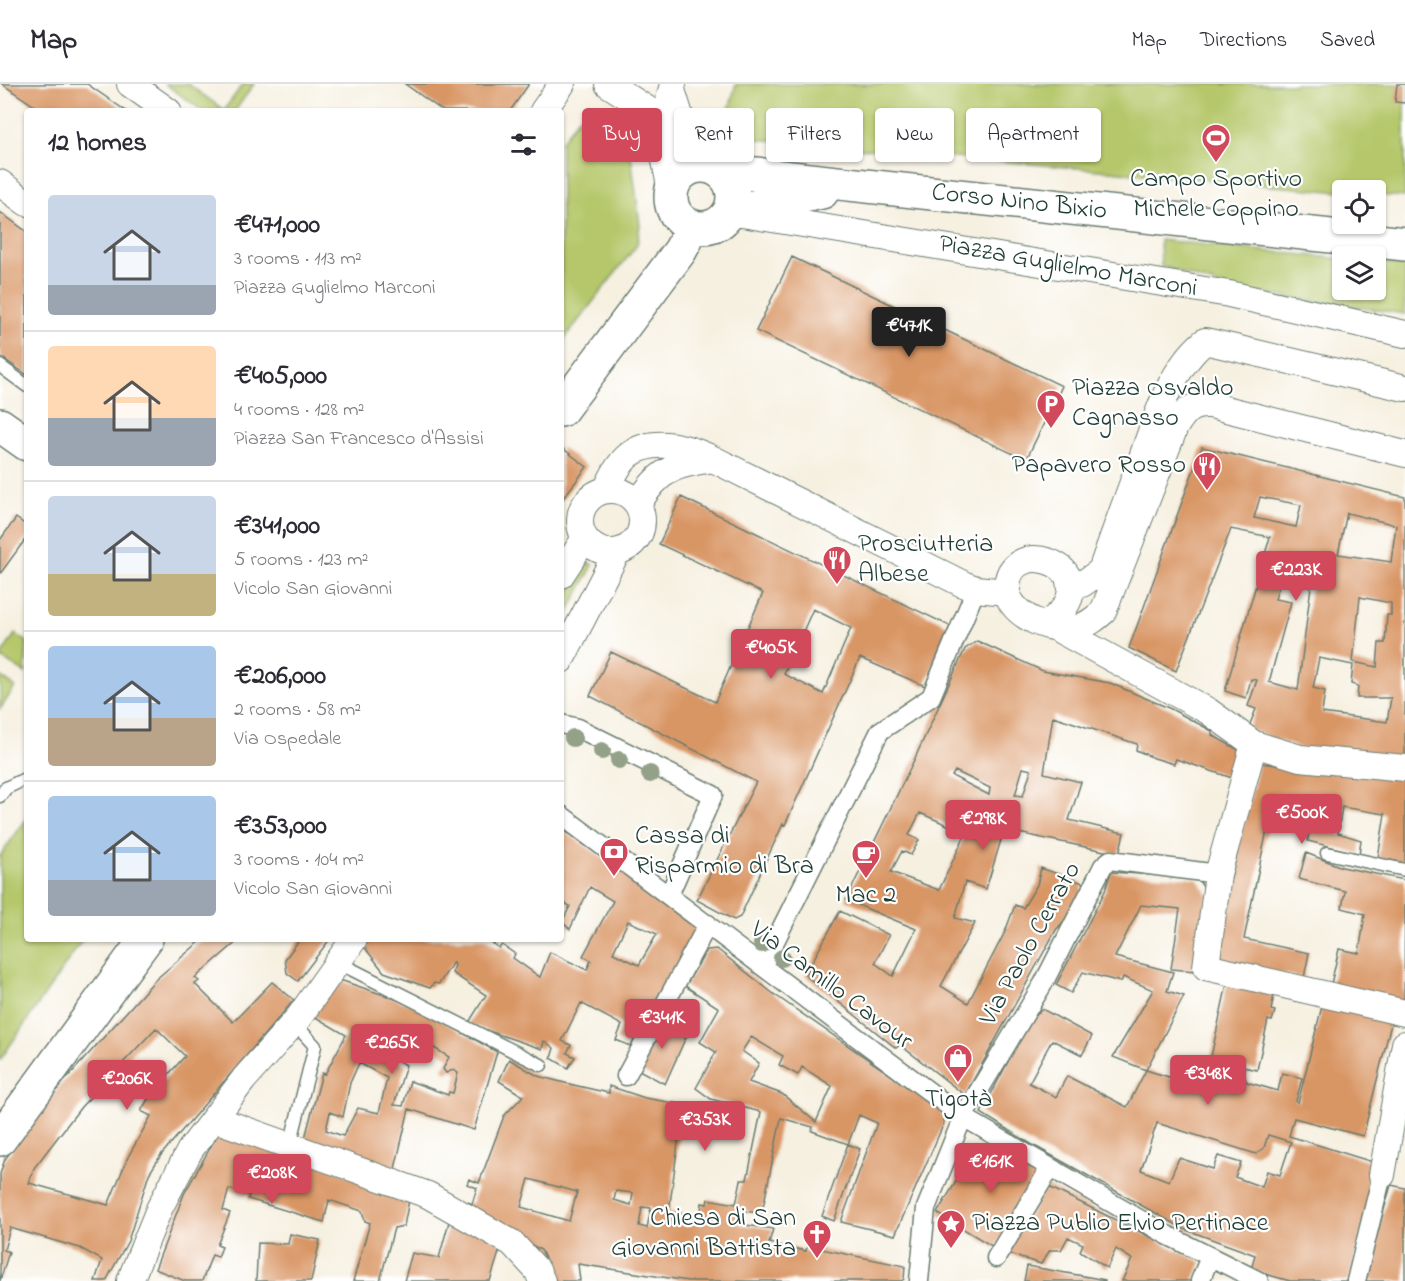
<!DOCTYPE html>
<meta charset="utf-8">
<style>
:root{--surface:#fff;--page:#f7f7f7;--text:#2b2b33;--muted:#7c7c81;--line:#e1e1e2;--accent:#d1495b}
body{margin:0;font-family:"Indie Flower",sans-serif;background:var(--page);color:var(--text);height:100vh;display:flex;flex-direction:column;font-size:22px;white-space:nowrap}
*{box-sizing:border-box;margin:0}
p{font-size:20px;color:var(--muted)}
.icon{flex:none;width:33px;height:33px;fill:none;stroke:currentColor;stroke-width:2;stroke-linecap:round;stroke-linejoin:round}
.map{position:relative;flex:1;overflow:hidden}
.sheet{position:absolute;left:24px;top:24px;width:540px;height:834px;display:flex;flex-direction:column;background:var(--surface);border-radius:6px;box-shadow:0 2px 4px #0004}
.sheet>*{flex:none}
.banner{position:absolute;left:582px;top:24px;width:570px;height:54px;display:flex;gap:12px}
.controls{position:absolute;left:1332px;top:96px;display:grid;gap:12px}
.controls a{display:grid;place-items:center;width:54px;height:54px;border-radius:6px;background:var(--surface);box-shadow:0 2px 4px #0004;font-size:30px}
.price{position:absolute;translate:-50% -51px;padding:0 14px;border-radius:6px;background:var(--accent);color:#fff;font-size:20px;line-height:39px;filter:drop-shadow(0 2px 3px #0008)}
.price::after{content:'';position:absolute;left:50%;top:36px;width:18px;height:14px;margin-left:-9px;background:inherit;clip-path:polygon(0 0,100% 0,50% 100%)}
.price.on{background:#222;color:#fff}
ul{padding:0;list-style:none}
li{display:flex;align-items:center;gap:18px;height:150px;padding:0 24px}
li+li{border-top:2px solid var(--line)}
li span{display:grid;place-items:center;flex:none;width:168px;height:120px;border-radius:6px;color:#555}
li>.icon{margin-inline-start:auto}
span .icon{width:72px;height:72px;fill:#fffc;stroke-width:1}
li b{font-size:26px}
h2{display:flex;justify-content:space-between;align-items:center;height:72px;padding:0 24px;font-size:26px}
.chip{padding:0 21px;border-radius:6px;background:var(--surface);box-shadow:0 2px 4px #0004;font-size:21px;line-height:54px}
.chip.on{background:var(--accent);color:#fff}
header{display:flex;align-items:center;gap:36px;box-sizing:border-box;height:84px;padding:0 30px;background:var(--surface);border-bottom:2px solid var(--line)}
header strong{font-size:28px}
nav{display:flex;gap:33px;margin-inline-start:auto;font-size:21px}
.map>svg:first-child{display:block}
.green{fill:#b5c76a;stroke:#6a824f;stroke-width:1.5}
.building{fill:#d99665;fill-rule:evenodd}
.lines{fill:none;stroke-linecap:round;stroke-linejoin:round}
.service-casing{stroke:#6a7c70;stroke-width:15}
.pedestrian-casing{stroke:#6a7c70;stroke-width:21}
.minor-casing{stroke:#6a7c70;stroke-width:28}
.secondary-casing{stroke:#6a7c70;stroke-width:36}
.service{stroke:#fff;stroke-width:12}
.pedestrian{stroke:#fff;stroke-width:18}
.minor{stroke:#fff;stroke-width:26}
.secondary{stroke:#fff;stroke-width:33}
.tree{fill:#94a189}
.labels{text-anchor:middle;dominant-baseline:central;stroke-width:4.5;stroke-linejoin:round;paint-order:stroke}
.poi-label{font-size:26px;fill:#1f3d34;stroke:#fff;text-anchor:start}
.street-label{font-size:26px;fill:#1f3d34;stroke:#fff}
</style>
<header>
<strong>Map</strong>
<nav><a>Map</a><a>Directions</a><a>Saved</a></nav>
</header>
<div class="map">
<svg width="1405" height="1197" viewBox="0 0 1405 1197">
<rect width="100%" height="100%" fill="#fff"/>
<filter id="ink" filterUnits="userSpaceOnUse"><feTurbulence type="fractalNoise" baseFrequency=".0167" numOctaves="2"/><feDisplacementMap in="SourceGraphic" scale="12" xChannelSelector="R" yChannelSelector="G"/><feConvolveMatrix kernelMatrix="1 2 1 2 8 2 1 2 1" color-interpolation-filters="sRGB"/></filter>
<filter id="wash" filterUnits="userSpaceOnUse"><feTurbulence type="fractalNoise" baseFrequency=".008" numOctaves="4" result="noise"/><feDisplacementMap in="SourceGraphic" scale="24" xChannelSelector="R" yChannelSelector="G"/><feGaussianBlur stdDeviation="1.35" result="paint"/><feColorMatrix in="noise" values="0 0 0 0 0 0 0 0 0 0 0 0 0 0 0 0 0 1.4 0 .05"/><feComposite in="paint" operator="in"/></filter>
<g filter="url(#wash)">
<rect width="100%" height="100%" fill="#f6f0e0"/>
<path class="green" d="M 165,0 L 188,0 L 224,26 L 243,0 L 254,0 L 235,27 L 203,27 Z
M 736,0 L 1405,0 L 1405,113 L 1376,111 L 1376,106 L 1342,108 L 722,52 Z
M 597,28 C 611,30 622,35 628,48 L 640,141 L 637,161 L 561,259 L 561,58 L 578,34 Z
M 1160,156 L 1342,175 L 1342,206 L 1376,206 L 1376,178 L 1405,181 L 1405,230 L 1229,205 L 1161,182 Z
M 587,478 L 593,481 L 561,542 L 561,522 Z
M 15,550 L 27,558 L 25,589 L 0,573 Z
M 0,592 L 15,603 L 0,625 Z
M 27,734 L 27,855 L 83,855 L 0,976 L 0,772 Z"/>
<g id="blocks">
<path class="building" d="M 2,0 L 87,0 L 126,27 L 42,27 Z
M 405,0 L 529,0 L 510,27 L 443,27 Z
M 1397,0 L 1405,0 L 1405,19 L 1395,18 Z
M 0,128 L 27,148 L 27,291 L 0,272 Z
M 792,173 L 1062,302 L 1026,376 L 756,247 Z
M 561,363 L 587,383 L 561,417 Z
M 1202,363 L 1405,413 L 1405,676 L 1302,665 L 1248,645 L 1256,625 L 1248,622 L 1257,596 L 1251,595 L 1246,614 L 1225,607 L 1270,453 L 1231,445 L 1176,587 L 1129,564 ZM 1260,413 L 1301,421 L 1296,443 L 1254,434 ZM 1347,429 L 1396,441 L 1391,478 L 1338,470 ZM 1285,481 L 1282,494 L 1311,502 L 1298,606 L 1269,598 L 1291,518 L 1275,515 ZM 1360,513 L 1391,519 L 1391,531 L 1387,531 L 1385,559 L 1379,559 L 1377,583 L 1353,578 ZM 1319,574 L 1353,581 L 1351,600 L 1358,602 L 1357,614 L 1391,614 L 1387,638 L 1322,629 L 1325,607 L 1313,604 Z
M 681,413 L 950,542 L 925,602 L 860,574 L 785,741 L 783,740 L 740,833 L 734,836 L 697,816 L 756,698 L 590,612 L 611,568 L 715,618 L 763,509 L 659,460 ZM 813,525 L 851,544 L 823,610 L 784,590 Z
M 16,434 L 27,442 L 27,453 L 0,490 L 0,456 Z
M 977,557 L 1043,587 L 1110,599 L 1171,625 L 1212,647 L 1212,651 L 1242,668 L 1235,695 L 1176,675 L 1174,680 L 1154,674 L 1136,666 L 1137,660 L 1053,632 L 1044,689 L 1081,698 L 1069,736 L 1124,749 L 1119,770 L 1004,746 L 986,805 L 965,798 L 955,834 L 975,839 L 941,902 L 968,919 L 1005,848 L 1015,821 L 1023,824 L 1037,801 L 1041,784 L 1083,799 L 1080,819 L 1056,846 L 965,1011 L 900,961 L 896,964 L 805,891 L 840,827 L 889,851 L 875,879 L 893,892 L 916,845 L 846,816 L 915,674 L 965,565 ZM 1023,684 L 1031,686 L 1023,712 L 1015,711 ZM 955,687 L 990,704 L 989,711 L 952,692 ZM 920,729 L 966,749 L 939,806 L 891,788 L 902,767 L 911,771 L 919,756 L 909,751 Z
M 1259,679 L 1405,694 L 1405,779 L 1378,774 L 1385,730 L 1342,723 L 1338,749 L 1361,756 L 1359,770 L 1308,757 L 1309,732 L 1271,727 L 1244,855 L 1309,869 L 1304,894 L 1219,878 L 1219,843 Z
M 561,745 L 699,839 L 635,964 L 616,956 L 622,941 L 581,919 L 562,957 L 571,961 L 567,969 L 575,973 L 568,984 L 551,974 L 554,964 L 544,957 L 542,965 L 468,940 L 486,911 L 452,889 L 455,881 L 453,878 L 439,900 L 434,899 L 430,904 L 384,888 L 361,859 L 364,855 L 486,855 L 499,864 L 502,861 L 515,870 L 513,874 L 540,893 L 550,868 L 587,886 L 591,876 L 583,872 L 613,817 L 590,803 L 570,845 L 562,838 L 570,822 L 561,817 ZM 628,837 L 657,850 L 639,881 L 613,869 Z
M 1306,769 L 1342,783 L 1405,796 L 1404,919 L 1331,900 L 1339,865 L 1359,869 L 1365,830 L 1342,824 L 1345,807 L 1299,795 Z
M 1111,788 L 1197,794 L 1208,810 L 1196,887 L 1171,885 L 1180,825 L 1141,821 L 1115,873 L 1173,888 L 1167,907 L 1184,912 L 1146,986 L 1189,999 L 1196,978 L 1209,982 L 1228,895 L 1275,906 L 1271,926 L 1275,927 L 1272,937 L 1268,936 L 1257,986 L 1243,983 L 1242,988 L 1247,998 L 1278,1007 L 1282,989 L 1302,994 L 1296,1017 L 1298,1019 L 1323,918 L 1392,936 L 1363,1052 L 1294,1034 L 1289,1052 L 1379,1080 L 1349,1197 L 1290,1197 L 1251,1186 L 1255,1171 L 1184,1145 L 1031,1060 L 981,1029 L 1028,940 L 1042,925 L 1092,952 L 1082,971 L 1052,956 L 1029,999 L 1056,1013 L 1067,992 L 1127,1023 L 1146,986 L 1113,973 L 1153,906 L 1123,893 L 1121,898 L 1083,888 L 1071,909 L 1056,901 L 1105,807 ZM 1157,1039 L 1256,1070 L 1264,1064 L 1268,1051 L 1291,1058 L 1280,1091 L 1267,1087 L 1262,1103 L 1235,1093 L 1241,1079 L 1218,1072 L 1213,1085 L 1179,1074 L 1169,1097 L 1141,1086 Z
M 203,855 L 240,855 L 195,894 L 199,897 L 195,900 L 233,938 L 272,898 L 294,916 L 161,1071 L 149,1090 L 128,1157 L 106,1197 L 95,1197 L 102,1176 L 80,1164 L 10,1144 L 4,1166 L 9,1168 L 0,1197 L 0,1090 L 5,1075 L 59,1003 L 155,896 ZM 156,944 L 185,972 L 151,1010 L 141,1027 L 151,1032 L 128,1073 L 108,1121 L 29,1099 L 34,1084 L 81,1023 Z
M 300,855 L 330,855 L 298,897 L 287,889 L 285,875 Z
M 717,865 L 775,911 L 941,1026 L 944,1039 L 895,1151 L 841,1138 L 877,1039 L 859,1031 L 848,1060 L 860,1065 L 834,1137 L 822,1132 L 848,1060 L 812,1047 L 813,1043 L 781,1034 L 762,1129 L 741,1127 L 739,1140 L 773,1145 L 769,1159 L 806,1167 L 809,1156 L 822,1159 L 821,1165 L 905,1182 L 904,1195 L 901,1197 L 688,1197 L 578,1180 L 580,1197 L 556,1197 L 541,1166 L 465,1124 L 468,1118 L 472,1120 L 477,1104 L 467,1100 L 469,1095 L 479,1099 L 504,1032 L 523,1012 L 499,997 L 509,975 L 538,992 L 569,1000 L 609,1009 L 609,1002 L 645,1014 L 686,1021 L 678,1059 L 669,1128 L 700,1134 L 702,1119 L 707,1120 L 708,1115 L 736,1120 L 741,1096 L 747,1096 L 761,1028 L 711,1015 L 696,1004 L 716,968 L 700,958 L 719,924 L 685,902 L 707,866 ZM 751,953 L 783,972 L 779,981 L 798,991 L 802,983 L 832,1002 L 816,1038 L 782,1010 L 749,998 L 759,979 L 742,967 ZM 529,1095 L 577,1108 L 569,1137 L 521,1123 ZM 616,1107 L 633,1109 L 631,1121 L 614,1116 ZM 642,1123 L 651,1124 L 647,1144 L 639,1142 Z
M 337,895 L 413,921 L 497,968 L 474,1046 L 409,1025 L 394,1089 L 304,1058 L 322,989 L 325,990 L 346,951 L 312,931 ZM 398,942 L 449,973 L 443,985 L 446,989 L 453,986 L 458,989 L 453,1009 L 449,1008 L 448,1011 L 410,997 L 403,1022 L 394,1021 L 406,981 L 384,970 L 386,967 L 383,964 ZM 359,979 L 387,994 L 379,1029 L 358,1024 L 343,1052 L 326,1046 L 330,1028 L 343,1033 L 350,999 Z
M 661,933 L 689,946 L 665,1000 L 635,984 Z
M 218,1050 L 334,1085 L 409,1116 L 404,1142 L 394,1144 L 380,1197 L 353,1197 L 370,1139 L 365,1137 L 362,1127 L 329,1116 L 324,1138 L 248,1115 L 249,1111 L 229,1105 L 223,1126 L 230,1129 L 217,1161 L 222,1163 L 218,1173 L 212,1171 L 202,1197 L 185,1197 L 155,1185 L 184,1110 Z
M 991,1057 L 1043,1086 L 995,1164 L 937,1129 L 960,1091 L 968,1096 Z
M 1391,1101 L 1405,1104 L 1405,1197 L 1364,1197 Z
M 1047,1102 L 1201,1178 L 1193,1197 L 1122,1197 L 1132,1175 L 1116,1165 L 1107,1184 L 1080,1167 L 1083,1160 L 1068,1153 L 1061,1166 L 1050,1166 L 1041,1180 L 1005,1169 Z
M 450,1134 L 502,1159 L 490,1197 L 404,1197 L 412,1169 L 439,1174 Z
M 290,1150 L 320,1156 L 311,1197 L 256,1197 L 258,1159 L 288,1160 Z
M 1027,1182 L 1105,1196 L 1105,1197 L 1024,1197 Z"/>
</g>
</g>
<g filter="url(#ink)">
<use href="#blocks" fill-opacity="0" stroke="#6a7c70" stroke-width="1.5"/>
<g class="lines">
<g class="service-casing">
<path id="service" d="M 0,282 L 27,302
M 0,712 L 6,704 L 27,694
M 1327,769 L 1405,786
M 337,878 L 541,981
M 290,1061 L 315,962 L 294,939"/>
</g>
<g class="pedestrian-casing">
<path id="pedestrian" d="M 561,640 L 578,644 L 713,711 L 669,811
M 561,731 L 963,1033 L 1167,1151 L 1259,1197
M 763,881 L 880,647 L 931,613 L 976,505
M 626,992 L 708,840
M 996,1174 L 1050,1084
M 919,1197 L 926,1124 L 963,1033 L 1043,900 L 1103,782 L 1110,776 L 1218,790
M 1200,1197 L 1210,1173
M 1356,1197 L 1382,1091"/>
</g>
<g class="minor-casing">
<path id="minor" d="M 130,0 L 168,27
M 608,0 L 664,36
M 672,6 L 687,54 L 699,82
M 543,27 L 562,0
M 0,99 L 27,119
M 671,107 L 662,62 L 664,36 L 673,0
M 742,130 L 1229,210 L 1405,250
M 713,375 L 965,501 L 976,505 L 1007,508
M 606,406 C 612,394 618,380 629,371 C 654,352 688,363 713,375 C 674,381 659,385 638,420
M580 437a31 31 0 1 1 62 0a31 31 0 1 1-62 0Z
M 561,491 L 585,454
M 1069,498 L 1082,500 L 1101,487 C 1113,452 1126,417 1139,382 C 1155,338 1168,288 1205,257 L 1405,304
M 1047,540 C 1053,535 1060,530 1064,524 C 1096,479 1008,451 1007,504 C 1007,533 1058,551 1080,543 C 1089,540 1096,534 1103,528 L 1175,343 C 1185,327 1191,320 1210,321 L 1405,370
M 1056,544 L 1208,627 L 1254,660 L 1300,674 L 1405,684
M 561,576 L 617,468
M 1254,660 L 1218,790 L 1206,883 L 1405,929
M 215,1035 L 428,1111 L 512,1159 L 537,1186 L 542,1197
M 1382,1091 L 1405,960
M 130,1197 L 159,1125 L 190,1066 L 244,995 L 299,933 L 354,855"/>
</g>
<g class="secondary-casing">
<g id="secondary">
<circle cx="702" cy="113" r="31"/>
<path id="s1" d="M 718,86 L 1405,160"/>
<path d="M 730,128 L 822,108"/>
<path d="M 561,326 L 680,167 L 693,143"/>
<path d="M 0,341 L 27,360"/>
<path d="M 0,1055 L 146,855"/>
</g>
</g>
<use href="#service" class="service"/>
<use href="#pedestrian" class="pedestrian"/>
<use href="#minor" class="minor"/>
<use href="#secondary" class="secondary"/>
</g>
<g class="tree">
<circle cx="573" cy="654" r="9"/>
<circle cx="602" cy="667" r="9"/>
<circle cx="619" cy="676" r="9"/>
<circle cx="650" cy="690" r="9"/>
<circle cx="762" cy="860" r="9"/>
<circle cx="782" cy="874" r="9"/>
</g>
</g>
<defs>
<g id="stadium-pin" transform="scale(1.5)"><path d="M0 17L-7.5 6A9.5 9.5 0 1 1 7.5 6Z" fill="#d1495b" stroke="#fff"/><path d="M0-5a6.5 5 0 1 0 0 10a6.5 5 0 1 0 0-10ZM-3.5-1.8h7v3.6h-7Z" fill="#fff"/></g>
<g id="parking-pin" transform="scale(1.5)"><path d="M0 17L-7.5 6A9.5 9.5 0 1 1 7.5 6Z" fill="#d1495b" stroke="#fff"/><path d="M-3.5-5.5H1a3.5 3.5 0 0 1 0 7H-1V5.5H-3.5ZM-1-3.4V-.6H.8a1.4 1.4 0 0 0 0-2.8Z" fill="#fff"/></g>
<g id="restaurant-pin" transform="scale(1.5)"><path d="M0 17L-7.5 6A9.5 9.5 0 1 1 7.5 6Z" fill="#d1495b" stroke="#fff"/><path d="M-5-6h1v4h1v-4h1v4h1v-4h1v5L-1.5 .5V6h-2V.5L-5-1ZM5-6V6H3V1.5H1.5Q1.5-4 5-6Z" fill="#fff"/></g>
<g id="bank-pin" transform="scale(1.5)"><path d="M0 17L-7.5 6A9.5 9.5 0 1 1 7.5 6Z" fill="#d1495b" stroke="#fff"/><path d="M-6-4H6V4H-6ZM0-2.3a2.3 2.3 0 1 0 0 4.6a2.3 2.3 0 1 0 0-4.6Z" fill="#fff"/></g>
<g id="cafe-pin" transform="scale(1.5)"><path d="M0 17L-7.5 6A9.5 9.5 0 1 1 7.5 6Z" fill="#d1495b" stroke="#fff"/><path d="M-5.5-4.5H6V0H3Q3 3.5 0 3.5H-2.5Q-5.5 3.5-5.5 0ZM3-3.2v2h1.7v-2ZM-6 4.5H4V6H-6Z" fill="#fff"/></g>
<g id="shop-pin" transform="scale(1.5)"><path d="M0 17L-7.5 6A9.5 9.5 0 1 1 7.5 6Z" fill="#d1495b" stroke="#fff"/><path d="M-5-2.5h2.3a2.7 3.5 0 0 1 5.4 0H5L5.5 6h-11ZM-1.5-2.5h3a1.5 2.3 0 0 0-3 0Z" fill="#fff"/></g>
<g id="sight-pin" transform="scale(1.5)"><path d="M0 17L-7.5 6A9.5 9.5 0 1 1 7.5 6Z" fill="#d1495b" stroke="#fff"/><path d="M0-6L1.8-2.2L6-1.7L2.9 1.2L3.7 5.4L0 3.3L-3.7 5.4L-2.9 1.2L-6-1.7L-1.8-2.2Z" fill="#fff"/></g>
<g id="church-pin" transform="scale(1.5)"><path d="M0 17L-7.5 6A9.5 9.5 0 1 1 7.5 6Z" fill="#d1495b" stroke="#fff"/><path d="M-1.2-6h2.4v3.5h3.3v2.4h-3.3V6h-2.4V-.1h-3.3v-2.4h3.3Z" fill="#fff"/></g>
</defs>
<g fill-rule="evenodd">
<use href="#stadium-pin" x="1216" y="54"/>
<use href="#parking-pin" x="1051" y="320"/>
<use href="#restaurant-pin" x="1207" y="382"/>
<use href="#restaurant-pin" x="837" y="476"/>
<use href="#bank-pin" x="614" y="768"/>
<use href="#cafe-pin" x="866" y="770"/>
<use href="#shop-pin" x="958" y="974"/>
<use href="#sight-pin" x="951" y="1140"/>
<use href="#church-pin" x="817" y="1150"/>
</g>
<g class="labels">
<g class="poi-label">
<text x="1216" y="96" text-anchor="middle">Campo Sportivo<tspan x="1216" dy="30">Michele Coppino</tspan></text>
<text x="1072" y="305">Piazza Osvaldo<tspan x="1072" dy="30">Cagnasso</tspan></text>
<text x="1186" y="382" text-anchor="end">Papavero Rosso</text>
<text x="858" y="461">Prosciutteria<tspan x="858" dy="30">Albese</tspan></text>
<text x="635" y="753">Cassa di<tspan x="635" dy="30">Risparmio di Bra</tspan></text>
<text x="866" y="812" text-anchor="middle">Mac 2</text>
<text x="958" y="1016" text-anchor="middle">Tigotà</text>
<text x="796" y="1135" text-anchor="end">Chiesa di San<tspan x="796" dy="30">Giovanni Battista</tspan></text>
<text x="972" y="1140">Piazza Publio Elvio Pertinace</text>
</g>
<g class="street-label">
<text stroke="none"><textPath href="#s1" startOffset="303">Corso Nino Bixio</textPath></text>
<text transform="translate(1068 183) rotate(10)">Piazza Guglielmo Marconi</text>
<text transform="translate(1031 860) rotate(-61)">Via Paolo Cerrato</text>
<text transform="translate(831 902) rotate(37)">Via Camillo Cavour</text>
</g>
</g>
</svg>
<div class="controls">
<a><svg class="icon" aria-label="locate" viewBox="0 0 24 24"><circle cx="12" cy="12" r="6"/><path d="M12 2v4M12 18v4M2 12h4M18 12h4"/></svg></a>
<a><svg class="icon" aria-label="layers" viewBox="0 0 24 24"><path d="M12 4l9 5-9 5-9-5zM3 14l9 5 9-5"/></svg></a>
</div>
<b class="price on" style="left:909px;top:274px">€471K</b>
<b class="price" style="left:1296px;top:518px">€223K</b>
<b class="price" style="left:771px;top:596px">€405K</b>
<b class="price" style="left:1302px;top:761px">€500K</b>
<b class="price" style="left:983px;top:767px">€298K</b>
<b class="price" style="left:662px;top:966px">€341K</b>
<b class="price" style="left:392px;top:991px">€265K</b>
<b class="price" style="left:1208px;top:1022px">€348K</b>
<b class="price" style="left:127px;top:1027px">€206K</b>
<b class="price" style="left:705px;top:1068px">€353K</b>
<b class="price" style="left:991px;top:1110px">€161K</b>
<b class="price" style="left:272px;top:1121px">€208K</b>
<div class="banner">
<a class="chip on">Buy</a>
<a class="chip">Rent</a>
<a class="chip">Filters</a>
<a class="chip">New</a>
<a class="chip">Apartment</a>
</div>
<section class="sheet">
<h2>12 homes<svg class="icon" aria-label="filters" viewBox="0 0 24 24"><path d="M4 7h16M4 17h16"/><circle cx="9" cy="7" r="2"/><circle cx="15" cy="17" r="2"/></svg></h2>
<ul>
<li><span style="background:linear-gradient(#c9d6e8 75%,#9aa5b1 0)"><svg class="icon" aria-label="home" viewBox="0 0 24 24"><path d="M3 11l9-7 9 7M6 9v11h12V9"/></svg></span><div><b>€471,000</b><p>3 rooms · 113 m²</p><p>Piazza Guglielmo Marconi</p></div></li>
<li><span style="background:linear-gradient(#ffd9b3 60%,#9aa5b1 0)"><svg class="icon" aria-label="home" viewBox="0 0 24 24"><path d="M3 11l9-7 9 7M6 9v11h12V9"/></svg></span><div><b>€405,000</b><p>4 rooms · 128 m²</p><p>Piazza San Francesco d'Assisi</p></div></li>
<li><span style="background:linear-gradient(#c9d6e8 65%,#c2b280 0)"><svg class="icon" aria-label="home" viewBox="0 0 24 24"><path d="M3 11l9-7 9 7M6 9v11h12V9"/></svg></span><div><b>€341,000</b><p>5 rooms · 123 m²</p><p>Vicolo San Giovanni</p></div></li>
<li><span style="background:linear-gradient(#a9c7e8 60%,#b9a48a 0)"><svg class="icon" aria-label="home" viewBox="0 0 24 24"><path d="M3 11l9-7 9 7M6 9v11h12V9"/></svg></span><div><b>€206,000</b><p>2 rooms · 58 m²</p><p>Via Ospedale</p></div></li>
<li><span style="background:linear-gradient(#a9c7e8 70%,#9aa5b1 0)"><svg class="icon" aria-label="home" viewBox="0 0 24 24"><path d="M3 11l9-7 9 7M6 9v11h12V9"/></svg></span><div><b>€353,000</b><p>3 rooms · 104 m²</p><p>Vicolo San Giovanni</p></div></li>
</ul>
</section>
</div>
